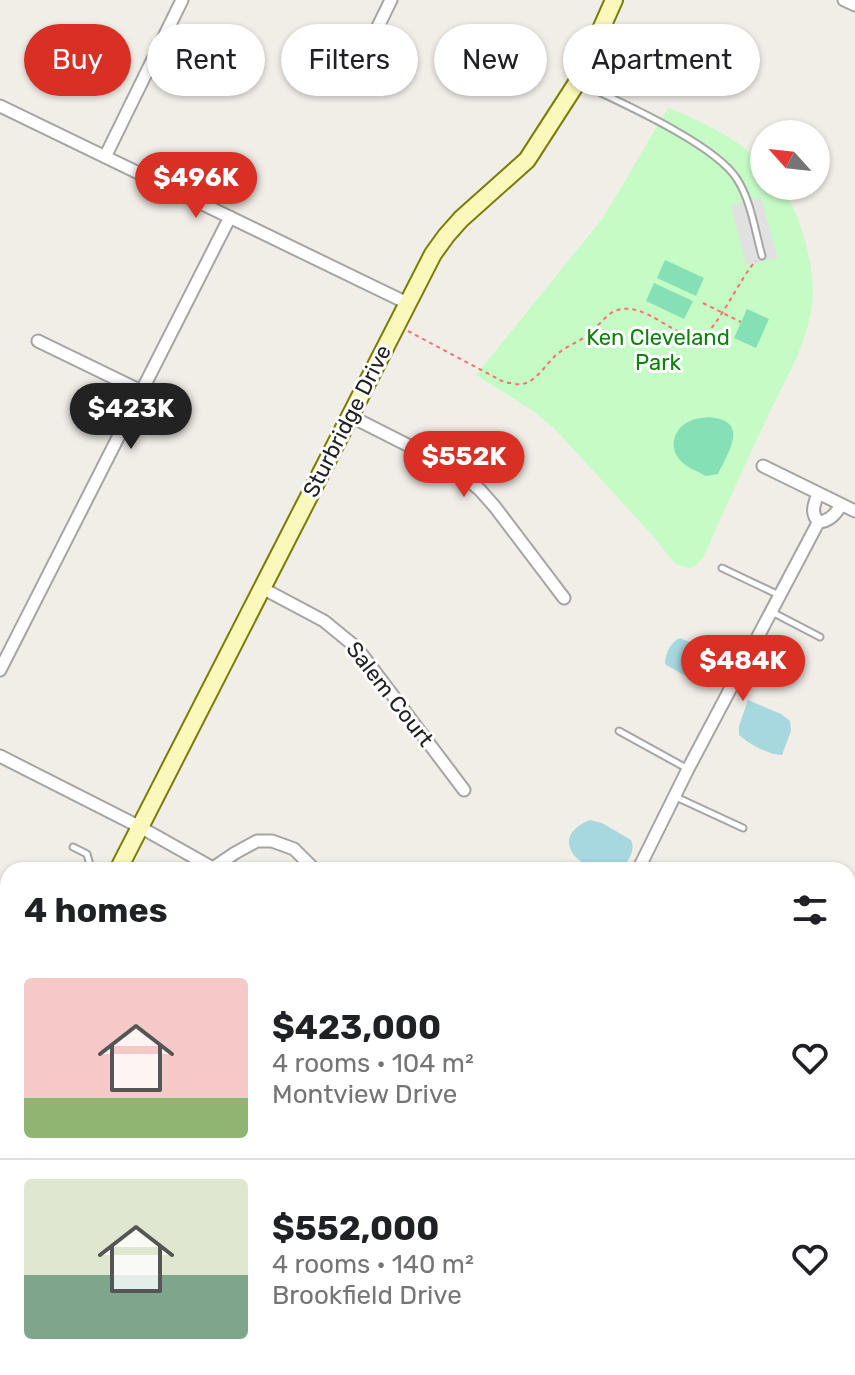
<!DOCTYPE html>
<meta charset="utf-8">
<style>
:root{--surface:#fff;--page:#f2f2f2;--text:#202124;--muted:#757577;--line:#e0e0e0;--accent:#d93025}
body{margin:0;font-family:Rubik,sans-serif;background:var(--page);color:var(--text);height:100vh;display:flex;flex-direction:column;font-size:30px;white-space:nowrap}
*{box-sizing:border-box;margin:0}
p{font-size:26px;color:var(--muted)}
.icon{flex:none;width:44px;height:44px;fill:none;stroke:currentColor;stroke-width:2;stroke-linecap:round;stroke-linejoin:round}
.map{position:relative;flex:1;overflow:hidden}
.panel{position:absolute;left:0px;top:862px;width:856px;height:514px;display:flex;flex-direction:column;background:var(--surface);border-radius:24px 24px 0 0;box-shadow:0 2px 6px #0004}
.panel>*{flex:none}
.guide{position:absolute;left:24px;top:24px;width:808px;height:72px;display:flex;gap:16px}
.needle{width:52px;rotate:297deg}
.fabs{position:absolute;left:750px;top:120px;display:grid;gap:16px}
.fabs a{display:grid;place-items:center;width:80px;height:80px;border-radius:50%;background:var(--surface);box-shadow:0 2px 6px #0004;font-size:40px}
.price{position:absolute;translate:-50% -68px;padding:0 18px;border-radius:28px;background:var(--accent);color:#fff;font-size:26px;line-height:52px;filter:drop-shadow(0 2px 4px #0008)}
.price::after{content:'';position:absolute;left:50%;top:48px;width:24px;height:18px;margin-left:-12px;background:inherit;clip-path:polygon(0 0,100% 0,50% 100%)}
.price.active{background:#222;color:#fff}
ul{padding:0;list-style:none}
li{display:flex;align-items:center;gap:24px;height:200px;padding:0 24px}
li+li{border-top:2px solid var(--line)}
li span{display:grid;place-items:center;flex:none;width:224px;height:160px;border-radius:8px;color:#555}
li>.icon{margin-inline-start:auto}
span .icon{width:96px;height:96px;fill:#fffc;stroke-width:1}
li b{font-size:34px}
h2{display:flex;justify-content:space-between;align-items:center;height:96px;padding:0 24px;font-size:34px}
.tag{padding:0 28px;border-radius:36px;background:var(--surface);box-shadow:0 2px 6px #0004;font-size:28px;line-height:72px}
.tag.active{background:var(--accent);color:#fff}
.map>svg:first-child{display:block}
.park{fill:#c5fbc5}
.pitch{fill:#85e1b5}
.parking{fill:#e1e1e1}
.water{fill:#a7d8df}
.lines{fill:none;stroke-linecap:round;stroke-linejoin:round}
.lane-casing{stroke:#a5a5a5;stroke-width:9}
.street-casing{stroke:#a5a5a5;stroke-width:15}
.secondary-casing{stroke:#7a7c03;stroke-width:20}
.primary-casing{stroke:#9d5b00;stroke-width:20}
.path{stroke:#fc6f6d;stroke-width:2;stroke-dasharray:4 4;stroke-linecap:butt}
.lane{stroke:#fff;stroke-width:5}
.street{stroke:#fff;stroke-width:11}
.secondary{stroke:#fbf8bc;stroke-width:16}
.primary{stroke:#fdcda0;stroke-width:16}
.labels{text-anchor:middle;dominant-baseline:central;stroke-width:6;stroke-linejoin:round;paint-order:stroke}
.park-label{font-size:22px;fill:#0b830a;stroke:#fff}
.street-label{font-size:22px;fill:#212121;stroke:#fff}
</style>
<div class="map">
<svg width="855" height="1375" viewBox="0 0 855 1375">
<rect width="100%" height="100%" fill="#f1ede7"/>
<path class="park" d="M 668,108 C 701,121 739,139 764,165 L 764,186 L 781,186 C 801,215 816,268 812,303 C 808,343 784,382 767,418 C 745,464 724,511 703,558 L 696,565 L 690,568 L 675,564 L 654,537 L 554,428 L 532,410 L 476,375 L 603,218 Z"/>
<path class="pitch" d="M 665,260 L 704,278 L 696,296 L 657,278 Z
M 654,283 L 693,301 L 684,319 L 646,301 Z
M 747,309 L 769,319 L 756,348 L 734,338 Z
M 709,417 C 750,421 729,450 718,474 L 706,476 C 697,471 685,467 679,459 C 668,446 675,427 690,421 C 696,418 702,418 709,417 Z"/>
<path class="parking" d="M 761,197 L 778,258 L 746,265 L 731,205 Z"/>
<path class="water" d="M 680,638 L 694,644 L 719,663 C 723,672 717,681 709,684 L 693,680 L 666,665 L 665,662 C 666,652 671,642 680,638 Z
M 748,700 L 781,714 L 790,721 L 791,731 L 782,755 C 769,755 749,744 739,735 L 739,726 Z
M 590,820 L 602,823 L 631,840 C 636,851 628,861 621,870 C 613,870 603,871 595,869 C 566,858 557,833 590,820 Z"/>
<g class="lines">
<g class="lane-casing">
<path id="lane" d="M 580,83 C 620,102 715,144 737,179 C 751,201 755,231 762,256
M 722,568 L 779,595
M 772,612 L 820,637
M 619,731 L 688,769
M 676,797 L 743,828
M 73,847 L 87,854 L 90,865 L 88,870
M 848,1041 L 855,1046
M 0,1055 L 8,1059
M 848,1060 L 855,1047
M 848,1137 L 855,1121
M 848,1223 L 855,1237
M 848,1325 L 855,1306
M 2,1375 L 8,1363
M 125,1375 L 129,1368
M 142,1375 L 145,1368
M 195,1375 L 198,1368
M 296,1375 L 300,1368
M 825,1375 L 829,1368"/>
</g>
<g class="street-casing">
<path id="street" d="M 844,0 L 855,5
M 365,53 L 391,0
M 0,106 L 407,303
M 105,157 L 182,0
M 38,341 L 141,391
M 350,416 L 449,466 L 465,477 L 480,490 L 495,507 L 564,598
M 763,466 L 855,511
M 818,494 C 814,504 810,514 819,522 C 830,521 836,514 841,505
M 262,588 L 324,621 L 357,648 L 464,790
M 0,670 L 230,217
M 0,756 L 140,827 L 213,868 L 235,853 L 257,841 L 272,841 L 294,849 L 315,870
M 638,870 L 688,769 L 819,521"/>
</g>
<g class="secondary-casing">
<path id="secondary" d="M 118,870 L 433,254 L 446,236 L 461,219 L 527,160 L 578,81 L 614,0
M 0,1296 L 8,1281"/>
</g>
<g class="primary-casing">
<path id="primary" d="M 0,1167 L 8,1171
M 389,1368 L 403,1375"/>
</g>
<path class="path" d="M 703,303 L 741,322
M 408,331 L 502,381 C 509,383 519,386 526,383 C 537,379 545,366 553,358 C 563,347 578,343 589,334 C 596,328 603,319 611,313 C 643,294 675,344 703,335 C 717,330 742,274 756,261"/>
<use href="#lane" class="lane"/>
<use href="#street" class="street"/>
<use href="#secondary" class="secondary"/>
<use href="#primary" class="primary"/>
</g>
<g class="labels">
<g class="park-label">
<text x="658" y="337">Ken Cleveland<tspan x="658" dy="25">Park</tspan></text>
</g>
<g class="street-label">
<text transform="translate(347 421) rotate(-63)">Sturbridge Drive</text>
<text transform="translate(390 694) rotate(52)">Salem Court</text>
</g>
</g>
</svg>
<div class="fabs">
<a><svg class="needle" viewBox="-14 -14 28 28"><path d="M0-13l5 13h-10z" fill="#e53935"/><path d="M0 13l5-13h-10z" fill="#757577"/></svg></a>
</div>
<b class="price" style="left:196px;top:220px">$496K</b>
<b class="price active" style="left:131px;top:451px">$423K</b>
<b class="price" style="left:464px;top:499px">$552K</b>
<b class="price" style="left:743px;top:703px">$484K</b>
<div class="guide">
<a class="tag active">Buy</a>
<a class="tag">Rent</a>
<a class="tag">Filters</a>
<a class="tag">New</a>
<a class="tag">Apartment</a>
</div>
<section class="panel">
<h2>4 homes<svg class="icon" aria-label="filters" viewBox="0 0 24 24"><path d="M4 7h16M4 17h16"/><circle cx="9" cy="7" r="2"/><circle cx="15" cy="17" r="2"/></svg></h2>
<ul>
<li><span style="background:linear-gradient(#f6c9c9 75%,#8fb573 0)"><svg class="icon" aria-label="home" viewBox="0 0 24 24"><path d="M3 11l9-7 9 7M6 9v11h12V9"/></svg></span><div><b>$423,000</b><p>4 rooms · 104 m²</p><p>Montview Drive</p></div><svg class="icon" aria-label="heart" viewBox="0 0 24 24"><path d="M12 20l-8-8c-3-5 5-10 8-4 3-6 11-1 8 4z"/></svg></li>
<li><span style="background:linear-gradient(#dfe7d0 60%,#7fa58c 0)"><svg class="icon" aria-label="home" viewBox="0 0 24 24"><path d="M3 11l9-7 9 7M6 9v11h12V9"/></svg></span><div><b>$552,000</b><p>4 rooms · 140 m²</p><p>Brookfield Drive</p></div><svg class="icon" aria-label="heart" viewBox="0 0 24 24"><path d="M12 20l-8-8c-3-5 5-10 8-4 3-6 11-1 8 4z"/></svg></li>
</ul>
</section>
</div>
